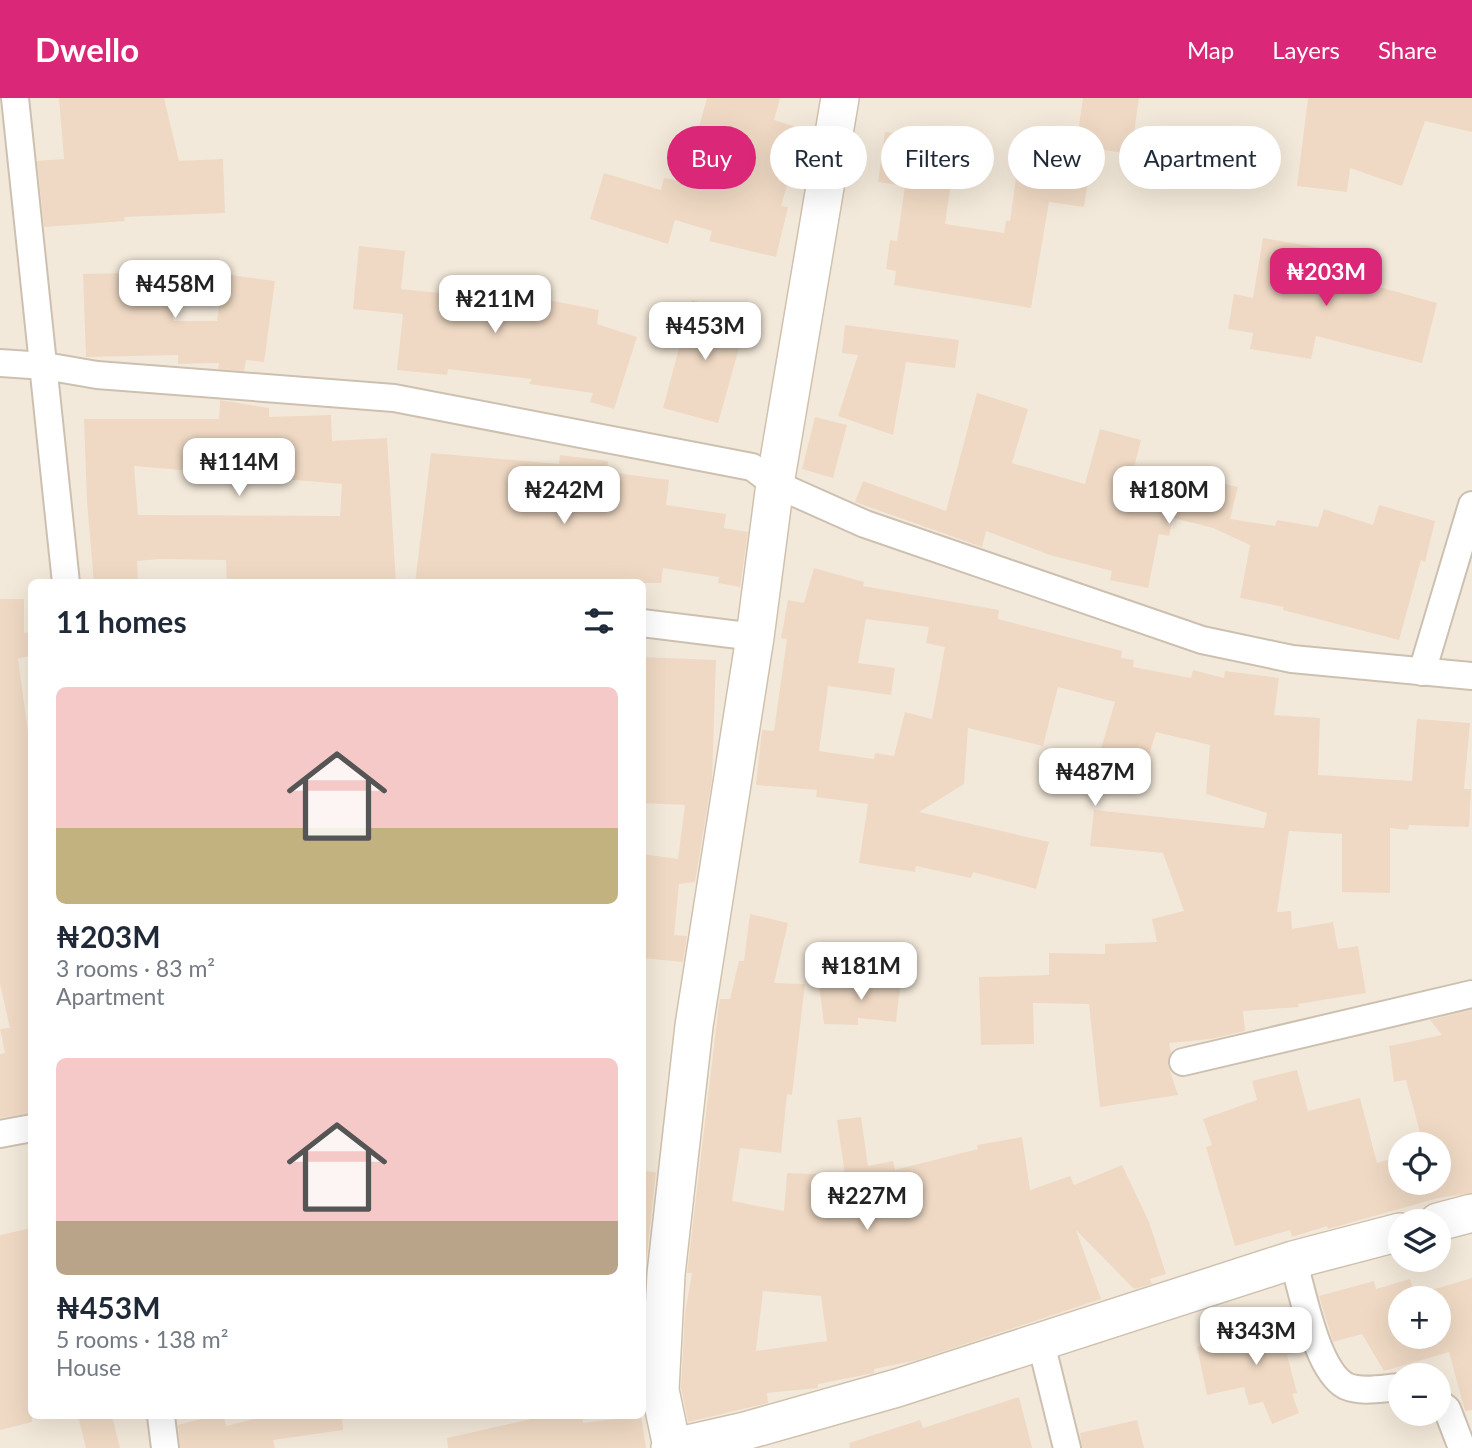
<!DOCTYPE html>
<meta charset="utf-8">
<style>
:root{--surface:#fff;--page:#f6f6f7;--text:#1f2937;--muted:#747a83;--accent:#db2777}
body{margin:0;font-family:Lato,sans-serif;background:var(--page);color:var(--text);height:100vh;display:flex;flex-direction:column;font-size:26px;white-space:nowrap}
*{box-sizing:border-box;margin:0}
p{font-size:23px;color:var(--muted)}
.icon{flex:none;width:38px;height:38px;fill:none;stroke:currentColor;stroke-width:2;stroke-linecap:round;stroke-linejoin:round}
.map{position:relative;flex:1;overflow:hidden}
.drawer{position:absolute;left:28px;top:481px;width:618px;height:840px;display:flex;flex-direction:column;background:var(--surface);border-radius:10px;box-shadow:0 7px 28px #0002}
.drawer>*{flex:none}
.top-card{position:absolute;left:667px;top:28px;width:665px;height:63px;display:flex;gap:14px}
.buttons{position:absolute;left:1388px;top:1034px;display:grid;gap:14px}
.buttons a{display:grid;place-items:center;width:63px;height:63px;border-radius:50%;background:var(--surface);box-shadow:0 7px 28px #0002;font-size:35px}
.price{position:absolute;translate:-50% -60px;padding:0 16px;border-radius:14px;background:#fff;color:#222;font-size:23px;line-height:46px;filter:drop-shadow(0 2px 4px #0008)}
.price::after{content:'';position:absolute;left:50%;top:42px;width:21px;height:16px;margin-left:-10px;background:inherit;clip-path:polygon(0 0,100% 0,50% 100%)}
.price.on{background:var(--accent);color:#fff}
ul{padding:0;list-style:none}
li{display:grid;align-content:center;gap:14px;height:371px;padding:0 28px}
li span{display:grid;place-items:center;height:217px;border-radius:10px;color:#555}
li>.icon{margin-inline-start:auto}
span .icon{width:126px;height:126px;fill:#fffc;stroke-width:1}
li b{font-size:30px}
h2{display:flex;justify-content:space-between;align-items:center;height:84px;padding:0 28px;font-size:30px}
.tag{padding:0 24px;border-radius:32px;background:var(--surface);box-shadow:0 7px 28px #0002;font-size:24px;line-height:63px}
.tag.on{background:var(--accent);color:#fff}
header{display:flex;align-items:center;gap:42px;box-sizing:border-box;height:98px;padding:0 35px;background:var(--accent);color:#fff}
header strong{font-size:33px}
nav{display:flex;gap:38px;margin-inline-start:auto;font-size:24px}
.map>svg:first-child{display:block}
.residential{fill:#f3e9da;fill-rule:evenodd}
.building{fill:#efd9c4;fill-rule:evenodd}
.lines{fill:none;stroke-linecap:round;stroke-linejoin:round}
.street-casing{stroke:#cdc0b1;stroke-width:30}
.secondary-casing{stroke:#d0c1af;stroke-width:40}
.street{stroke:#fff;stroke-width:26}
.secondary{stroke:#fff;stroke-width:37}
</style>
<header>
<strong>Dwello</strong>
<nav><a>Map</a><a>Layers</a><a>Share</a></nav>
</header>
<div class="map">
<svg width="1472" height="1350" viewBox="0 0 1472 1350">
<rect width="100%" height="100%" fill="#fcf7eb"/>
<path class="residential" d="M 0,0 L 1472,0 L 1472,1350 L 0,1350 ZM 32,485 L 642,485 L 642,1318 L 32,1318 ZM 1400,1046 L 1438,1046 L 1438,1085 L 1400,1085 ZM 1400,1124 L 1438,1124 L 1438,1162 L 1400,1162 ZM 1400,1200 L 1438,1200 L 1438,1239 L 1400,1239 ZM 1400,1278 L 1438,1278 L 1438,1316 L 1400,1316 Z"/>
<path class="building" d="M 59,0 L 164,0 L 179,63 L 223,61 L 225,115 L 124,119 L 125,123 L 44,129 L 37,63 L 64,61 Z
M 707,0 L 780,0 L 774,22 L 803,31 L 781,108 L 788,109 L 776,159 L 709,143 L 712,133 L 675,122 L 668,146 L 590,121 L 604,75 L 661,92 L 664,80 L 684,84 Z
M 1083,0 L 1139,0 L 1131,56 L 1076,48 Z
M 1308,0 L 1472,0 L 1472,34 L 1425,23 L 1402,88 L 1350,70 L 1347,94 L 1297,88 Z
M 885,34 L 957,44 L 945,126 L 1004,135 L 1006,123 L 1010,123 L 1020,51 L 1091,61 L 1084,109 L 1049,104 L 1031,210 L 894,187 L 896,173 L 886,171 L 890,142 L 897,143 L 905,88 L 878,84 Z
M 1263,140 L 1328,151 L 1325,174 L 1437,205 L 1422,265 L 1316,238 L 1311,261 L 1250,251 L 1253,235 L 1228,231 L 1234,196 L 1253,200 Z
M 359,148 L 405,153 L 401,191 L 450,196 L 449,208 L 546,218 L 548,202 L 599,212 L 597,226 L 637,239 L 614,311 L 590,304 L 593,295 L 529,286 L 532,281 L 448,271 L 447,277 L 397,272 L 403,216 L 353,211 Z
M 171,174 L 173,223 L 217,223 L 223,176 L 275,183 L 264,264 L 246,262 L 244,273 L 218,271 L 219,265 L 178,266 L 178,257 L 86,259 L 83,176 Z
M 692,202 L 748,218 L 718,325 L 663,310 Z
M 845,227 L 959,242 L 955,270 L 906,264 L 893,337 L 838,318 L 858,257 L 842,255 Z
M 977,295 L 1028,311 L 1012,365 L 1085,386 L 1100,331 L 1141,342 L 1132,377 L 1185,389 L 1188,377 L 1238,389 L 1230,421 L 1275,428 L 1277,422 L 1318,429 L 1324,411 L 1373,427 L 1379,407 L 1435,423 L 1425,464 L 1421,462 L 1399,542 L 1283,512 L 1284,509 L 1240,500 L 1250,447 L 1213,430 L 1173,420 L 1169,438 L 1159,436 L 1148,490 L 1110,482 L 1112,473 L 1050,457 L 986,433 L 982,449 L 855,404 L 863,383 L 946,413 Z
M 220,302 L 269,310 L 269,319 L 331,317 L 332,343 L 387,340 L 396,485 L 227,485 L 226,462 L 159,461 L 137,463 L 138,485 L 94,485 L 87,404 L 84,321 L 219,321 ZM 134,368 L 342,386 L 340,418 L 138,417 Z
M 815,319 L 847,327 L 833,380 L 802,371 Z
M 431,355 L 559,366 L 560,357 L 608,363 L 607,374 L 669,382 L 666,407 L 726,416 L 724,430 L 748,434 L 740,489 L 718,485 L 719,479 L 663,470 L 661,485 L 415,485 Z
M 814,470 L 864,484 L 863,488 L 999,512 L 998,521 L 1122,553 L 1121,560 L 1134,562 L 1133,569 L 1191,580 L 1193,572 L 1224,580 L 1225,573 L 1279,580 L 1274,617 L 1320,620 L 1318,677 L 1412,683 L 1417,621 L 1470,625 L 1464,691 L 1471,691 L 1469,729 L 1409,727 L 1408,732 L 1390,730 L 1390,795 L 1342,794 L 1342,736 L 1289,733 L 1277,814 L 1291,813 L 1292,831 L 1333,824 L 1338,851 L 1358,848 L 1366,895 L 1298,906 L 1299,909 L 1243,913 L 1245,933 L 1211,941 L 1169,945 L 1171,954 L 1168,967 L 1178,997 L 1100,1009 L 1089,906 L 1033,905 L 1034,946 L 981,947 L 979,879 L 1049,877 L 1049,855 L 1105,856 L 1105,846 L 1157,844 L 1152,821 L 1184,813 L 1163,755 L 1090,748 L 1094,712 L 1264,730 L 1267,715 L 1206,696 L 1210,647 L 1156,634 L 1143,677 L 1097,664 L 1115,604 L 1058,589 L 1043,648 L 968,630 L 964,686 L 919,714 L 1049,744 L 1036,791 L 973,774 L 971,780 L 916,768 L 915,774 L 859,765 L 868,706 L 816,699 L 817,692 L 756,687 L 762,632 L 774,633 L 787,541 L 781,540 L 788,502 L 804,505 ZM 866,521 L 929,529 L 926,545 L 945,549 L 932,621 L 905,614 L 894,658 L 875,655 L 874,661 L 819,653 L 828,588 L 891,597 L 895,570 L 858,565 Z
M 0,501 L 24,501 L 24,535 L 32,534 L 32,557 L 18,561 L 28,634 L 32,634 L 32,1015 L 0,1020 L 0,956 L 5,955 L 0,931 L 10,930 L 0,886 Z
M 642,559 L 716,562 L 712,681 L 695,784 L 679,786 L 674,837 L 687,838 L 683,864 L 642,860 L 642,756 L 678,761 L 685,707 L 642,705 Z
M 750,816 L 788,825 L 774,885 L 805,886 L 792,997 L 787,996 L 781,1055 L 740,1050 L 732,1103 L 784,1113 L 787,1075 L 845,1077 L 837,1022 L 861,1019 L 868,1068 L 893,1063 L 895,1072 L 978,1051 L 977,1047 L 1022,1039 L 1030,1092 L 1070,1078 L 1074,1087 L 1122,1067 L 1149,1124 L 1166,1176 L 1150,1181 L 1152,1186 L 1134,1191 L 1076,1132 L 1101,1201 L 917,1262 L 874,1271 L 874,1275 L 818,1286 L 818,1290 L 767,1295 L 768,1305 L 688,1324 L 681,1290 L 685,1215 L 692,1175 L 687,1175 L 719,906 L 720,901 L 730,901 L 739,863 L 744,863 ZM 763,1193 L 821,1198 L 827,1243 L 756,1253 Z
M 872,879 L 901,882 L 896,924 L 858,920 L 858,927 L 824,926 L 819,887 L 871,889 Z
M 1472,912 L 1472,1095 L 1438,1100 L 1328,1131 L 1327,1128 L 1292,1139 L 1290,1132 L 1235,1148 L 1206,1049 L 1212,1047 L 1203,1021 L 1257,1002 L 1252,983 L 1297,972 L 1308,1013 L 1360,1000 L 1377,1065 L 1400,1058 L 1400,1085 L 1438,1085 L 1438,1046 L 1423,1046 L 1406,982 L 1394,984 L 1389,948 L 1442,937 L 1430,922 Z
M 642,1073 L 656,1074 L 645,1174 L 642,1174 Z
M 32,1130 L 32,1324 L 0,1332 L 0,1137 Z
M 1472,1180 L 1472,1312 L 1465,1313 L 1449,1254 L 1384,1273 L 1362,1236 L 1333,1244 L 1319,1198 L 1374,1183 L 1376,1191 L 1410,1181 L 1415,1197 ZM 1400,1200 L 1438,1200 L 1438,1239 L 1400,1239 Z
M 1289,1209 L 1303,1252 L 1287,1257 L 1297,1295 L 1292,1296 L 1299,1315 L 1272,1326 L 1263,1304 L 1249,1307 L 1244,1289 L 1207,1297 L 1197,1249 L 1287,1223 L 1284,1211 Z
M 1019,1299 L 1032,1350 L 850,1350 L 849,1345 L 920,1322 L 923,1330 Z
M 78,1318 L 112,1318 L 120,1350 L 86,1350 Z
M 213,1318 L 224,1318 L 226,1328 L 266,1318 L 342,1318 L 343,1332 L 273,1342 L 275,1350 L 180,1350 L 178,1327 Z
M 545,1318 L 582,1318 L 583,1325 L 641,1318 L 646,1350 L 448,1350 L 447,1340 Z
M 1137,1322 L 1144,1350 L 1082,1350 L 1080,1335 Z"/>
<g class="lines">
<g class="street-casing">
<path id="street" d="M 15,0 L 66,485
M 0,265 L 45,268 L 97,277 L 394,300 L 752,369 L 775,386 L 865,426 L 1202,542 L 1292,561 L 1472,578
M 642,525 L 755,539
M 1422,574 L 1472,407
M 1183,964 L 1472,896
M 0,1036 L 32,1030
M 1293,1162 C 1303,1194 1316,1272 1346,1288 C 1361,1295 1384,1290 1400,1289
M 1041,1245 L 1067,1350
M 1438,1304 L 1447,1311 L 1462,1350
M 161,1318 L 165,1350"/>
</g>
<g class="secondary-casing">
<path id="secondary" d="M 1438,1124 L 1472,1115
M 672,1349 L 660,1292 L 666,1176 L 694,928 L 755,539 L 775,386 L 840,0
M 670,1350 L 745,1333 L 897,1290 L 1293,1162 L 1400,1134"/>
</g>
<use href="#street" class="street"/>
<use href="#secondary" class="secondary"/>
</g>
</svg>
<div class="buttons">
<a><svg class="icon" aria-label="locate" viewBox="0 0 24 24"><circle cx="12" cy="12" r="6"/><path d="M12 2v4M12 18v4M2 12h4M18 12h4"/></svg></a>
<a><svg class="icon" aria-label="layers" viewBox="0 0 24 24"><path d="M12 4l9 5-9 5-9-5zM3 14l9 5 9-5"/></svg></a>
<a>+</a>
<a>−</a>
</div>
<b class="price on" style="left:1326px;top:210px">₦203M</b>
<b class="price" style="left:175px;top:222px">₦458M</b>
<b class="price" style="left:495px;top:237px">₦211M</b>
<b class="price" style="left:705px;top:264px">₦453M</b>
<b class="price" style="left:239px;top:400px">₦114M</b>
<b class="price" style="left:564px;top:428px">₦242M</b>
<b class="price" style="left:1169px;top:428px">₦180M</b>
<b class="price" style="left:1095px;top:710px">₦487M</b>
<b class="price" style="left:861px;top:904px">₦181M</b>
<b class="price" style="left:867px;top:1134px">₦227M</b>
<b class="price" style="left:1256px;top:1269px">₦343M</b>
<div class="top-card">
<a class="tag on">Buy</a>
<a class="tag">Rent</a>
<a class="tag">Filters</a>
<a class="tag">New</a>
<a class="tag">Apartment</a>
</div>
<section class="drawer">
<h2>11 homes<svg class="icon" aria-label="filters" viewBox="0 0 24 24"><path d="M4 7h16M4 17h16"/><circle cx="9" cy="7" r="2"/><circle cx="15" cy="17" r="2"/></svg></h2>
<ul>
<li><span style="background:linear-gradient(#f6c9c9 65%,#c2b280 0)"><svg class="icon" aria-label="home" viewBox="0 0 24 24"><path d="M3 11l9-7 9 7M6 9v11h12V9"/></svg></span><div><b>₦203M</b><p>3 rooms · 83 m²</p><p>Apartment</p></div></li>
<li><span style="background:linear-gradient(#f6c9c9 75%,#b9a48a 0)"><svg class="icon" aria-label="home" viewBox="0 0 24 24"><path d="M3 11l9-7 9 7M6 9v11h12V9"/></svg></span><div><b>₦453M</b><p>5 rooms · 138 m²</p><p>House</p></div></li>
</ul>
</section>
</div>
